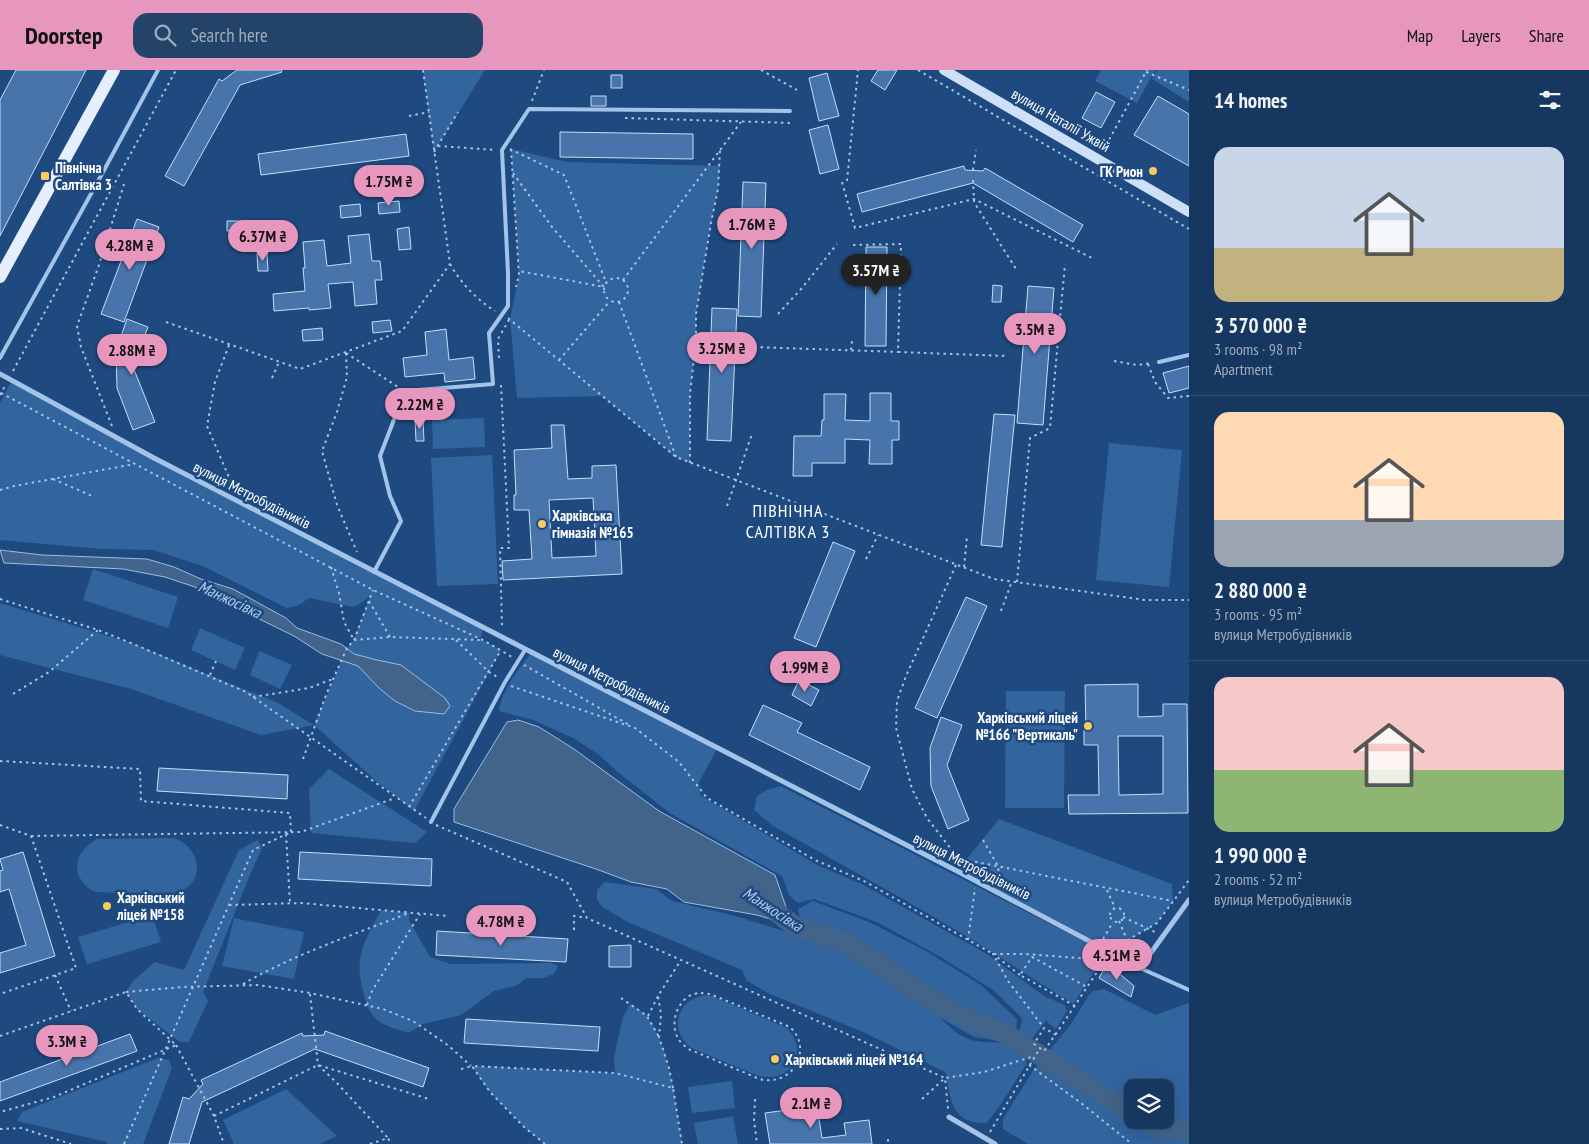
<!DOCTYPE html>
<meta charset="utf-8">
<style>
:root{--surface:#163860;--page:#234369;--text:#f1f3f6;--muted:#9eacbd;--line:#355275;--accent:#e797bd}
body{margin:0;font-family:"PT Sans Narrow",sans-serif;background:var(--page);color:var(--text);height:100vh;display:flex;flex-direction:column;font-size:19px;white-space:nowrap}
*{box-sizing:border-box;margin:0}
p{font-size:16px;color:var(--muted)}
.icon{flex:none;width:28px;height:28px;fill:none;stroke:currentColor;stroke-width:2;stroke-linecap:round;stroke-linejoin:round}
.map{position:relative;flex:1;overflow:hidden}
.side{display:flex;flex-direction:column;background:var(--surface);width:400px}
.side>*{flex:none}
.buttons{position:absolute;left:1124px;top:1009px;display:grid;gap:10px}
.buttons a{display:grid;place-items:center;width:50px;height:50px;border-radius:10px;background:var(--surface);box-shadow:0 5px 20px #0002,0 0 0 1px var(--line);font-size:25px}
.price{position:absolute;translate:-50% -42px;padding:0 11px;border-radius:18px;background:var(--accent);color:#111;font-size:16px;line-height:32px;filter:drop-shadow(0 1px 2px #0008)}
.price::after{content:'';position:absolute;left:50%;top:30px;width:15px;height:11px;margin-left:-8px;background:inherit;clip-path:polygon(0 0,100% 0,50% 100%)}
.price.active{background:#222;color:#fff}
ul{padding:0;list-style:none}
li{display:grid;align-content:center;gap:10px;height:265px;padding:0 25px}
li+li{border-top:1px solid var(--line)}
li span{display:grid;place-items:center;height:155px;border-radius:15px;color:#555}
li>.icon{margin-inline-start:auto}
span .icon{width:90px;height:90px;fill:#fffc;stroke-width:1}
li b{font-size:21px}
h2{display:flex;justify-content:space-between;align-items:center;height:60px;padding:0 25px;font-size:21px}
header{display:flex;align-items:center;gap:30px;box-sizing:border-box;height:70px;padding:0 25px;background:var(--accent);color:#111}
header strong{font-size:24px}
nav{display:flex;gap:28px;margin-inline-start:auto;font-size:18px}
.search{width:350px;height:45px;background:var(--page);display:flex;align-items:center;gap:12px;box-sizing:border-box;padding:0 18px;border-radius:15px;color:var(--muted);font-size:19px}
main{display:flex;flex:1;min-height:0}
.map>svg:first-child{display:block}
.green{fill:#32649e;fill-rule:evenodd}
.water{fill:#42638a;stroke:#96beea}
.lines{fill:none;stroke-linecap:round;stroke-linejoin:round}
.river{stroke:#42638a;stroke-width:20}
.building{fill:#4774aa;stroke:#c7ddf6;fill-rule:evenodd}
.path{stroke:#a3c3e8;stroke-width:2;stroke-dasharray:2.5 4;stroke-linecap:butt}
.lane{stroke:#a3c3e8;stroke-width:4}
.street{stroke:#a3c3e8;stroke-width:5}
.secondary{stroke:#cee0f7;stroke-width:10}
.primary{stroke:#e6effe;stroke-width:12}
.lane-bridge{stroke:#a3c3e8;stroke-width:4}
.poi-dot{fill:#f7ca62;stroke:#1e4a80;stroke-width:2}
.labels{text-anchor:middle;dominant-baseline:central;stroke-width:5;stroke-linejoin:round;paint-order:stroke}
.street-label{font-size:15px;fill:#fff;stroke:#1e4a80}
.poi-label{font-size:15px;font-weight:bold;fill:#fff;stroke:#1e4a80;text-anchor:start}
.water-label{font-size:16px;font-style:italic;fill:#aecdf0;stroke:#1e4a80}
.quarter-label{font-size:18px;letter-spacing:1px;fill:#fff;stroke:#1e4a80}
</style>
<header>
<strong>Doorstep</strong>
<div class="search"><svg class="icon" aria-label="search" viewBox="0 0 24 24"><circle cx="10" cy="10" r="6"/><path d="M15 15l6 6"/></svg>Search here</div>
<nav><a>Map</a><a>Layers</a><a>Share</a></nav>
</header>
<main>
<div class="map">
<svg width="1189" height="1074" viewBox="0 0 1189 1074">
<rect width="100%" height="100%" fill="#1e4a80"/>
<path class="green" d="M 423,0 L 485,0 L 434,82 Z
M 1101,0 L 1155,0 L 1137,33 L 1095,11 Z
M 1157,0 L 1189,0 L 1189,32 L 1152,9 Z
M 511,79 L 567,92 L 720,96 L 718,119 L 711,153 L 696,244 L 696,270 L 690,324 L 690,393 L 676,387 L 602,326 L 517,328 L 510,249 L 519,205 Z
M 12,310 L 154,388 L 483,558 L 481,567 L 474,570 L 483,570 L 501,580 L 414,741 L 376,711 L 314,655 L 261,665 L 131,619 L 0,585 L 0,533 L 131,573 L 278,633 L 314,655 L 347,578 L 354,570 L 370,527 L 354,537 L 309,528 L 299,535 L 287,538 L 203,496 L 153,480 L 101,479 L 0,470 L 0,333 Z
M 484,348 L 485,377 L 433,379 L 432,350 Z
M 1109,373 L 1182,380 L 1169,517 L 1096,510 Z
M 492,385 L 498,514 L 437,516 L 431,388 Z
M 93,499 L 178,527 L 168,558 L 83,530 Z
M 200,558 L 245,578 L 235,600 L 191,580 Z
M 259,581 L 292,595 L 280,619 L 250,605 Z
M 531,583 L 717,679 L 699,712 L 700,725 L 817,795 L 862,814 L 987,884 L 1044,926 L 1065,935 L 1067,941 L 1056,959 L 1046,951 L 1029,972 L 1019,964 L 1022,948 L 993,920 L 939,886 L 877,852 L 814,829 L 798,833 L 789,825 L 782,806 L 670,743 L 619,703 L 598,684 L 573,668 L 533,650 L 499,641 C 502,619 518,600 531,583 Z
M 1006,621 L 1065,621 L 1064,738 L 1005,738 Z
M 329,699 L 427,762 L 415,773 L 311,763 L 309,719 Z
M 781,716 L 1107,883 L 1073,934 L 966,866 L 903,829 L 773,756 L 754,740 L 757,726 L 767,720 Z
M 999,749 L 1172,814 L 1173,831 L 1157,853 L 1111,881 L 957,801 Z
M 174,768 C 196,775 207,804 185,819 C 182,821 177,821 174,823 C 162,823 99,824 93,821 C 85,817 76,806 77,796 C 77,785 87,774 97,769 Z
M 258,770 L 262,778 L 252,800 L 203,922 L 208,931 L 189,972 L 180,972 L 137,939 L 126,922 L 132,912 L 155,892 L 184,900 L 239,780 Z
M 605,812 L 656,819 L 672,831 L 735,846 L 804,867 L 798,839 L 813,831 L 869,852 L 926,881 L 981,915 L 1017,949 L 1016,963 L 1000,971 L 974,967 L 939,947 C 950,957 961,969 976,971 C 992,974 1008,970 1022,979 L 1027,993 L 999,1037 L 987,1053 C 950,1054 952,1030 945,1002 L 863,962 L 770,924 L 747,911 L 742,900 L 628,852 L 602,837 L 597,829 L 597,820 Z
M 381,840 L 409,843 L 409,850 L 430,887 L 451,894 L 551,893 L 558,896 L 554,904 L 543,908 L 526,908 L 516,916 L 494,921 L 461,945 L 423,954 L 408,963 C 398,959 383,956 376,949 C 369,942 366,933 364,924 C 353,888 364,872 381,840 Z
M 152,845 L 161,872 L 87,894 L 78,867 Z
M 234,848 L 304,862 L 294,909 L 222,896 Z
M 1104,919 L 1155,945 L 1189,933 L 1189,1074 L 1028,1074 L 1003,1059 L 1003,1049 L 1034,999 L 1071,954 L 1089,925 L 1093,921 ZM 1132,1018 L 1165,1018 L 1165,1050 L 1132,1050 Z
M 706,925 L 712,926 L 787,958 C 795,966 800,978 795,990 C 791,1001 779,1008 767,1007 C 758,1007 750,1002 742,999 C 725,992 708,985 691,978 C 668,959 677,929 706,925 Z
M 630,934 C 636,938 644,942 648,948 C 671,978 676,1037 682,1074 L 545,1074 L 524,1057 L 490,1022 L 472,996 L 615,1003 L 614,987 L 623,947 Z
M 158,988 L 169,990 L 172,998 L 143,1074 L 106,1074 L 107,1072 L 17,1051 L 22,1042 Z
M 732,1011 L 735,1038 L 692,1043 L 688,1017 Z
M 286,1019 L 337,1066 L 320,1074 L 234,1074 L 223,1050 Z
M 733,1046 L 738,1074 L 698,1074 L 694,1053 Z"/>
<path class="water" d="M 0,480 L 42,485 L 147,489 L 174,497 L 201,509 L 233,519 L 286,548 L 297,558 L 341,574 L 354,584 L 377,590 L 401,595 L 445,628 L 450,636 L 444,644 L 415,641 L 395,631 L 380,619 L 358,596 L 322,584 L 294,566 L 247,543 L 225,530 L 195,517 L 165,507 L 123,499 L 4,493 Z
M 518,650 L 539,657 L 574,679 L 659,741 L 775,805 L 788,843 L 797,858 L 780,852 L 757,845 L 684,832 L 667,819 L 631,812 L 596,799 L 454,752 L 454,739 L 507,652 Z"/>
<g class="lines">
<path class="river" d="M 775,841 L 797,858 L 846,872 L 930,929 L 970,950 L 1006,964 L 1132,1043
M 1144,1050 L 1155,1057 L 1189,1061"/>
</g>
<path class="building" d="M 16,0 L 86,0 L 0,166 L 0,30 Z
M 237,0 L 281,0 L 282,2 L 240,15 L 184,116 L 165,106 L 219,9 L 222,11 Z
M 878,0 L 897,0 L 885,20 L 871,11 Z
M 827,3 L 839,46 L 819,51 L 809,8 Z
M 611,5 L 622,5 L 622,18 L 611,18 Z
M 1096,22 L 1115,32 L 1101,58 L 1082,48 Z
M 591,26 L 606,26 L 606,36 L 591,36 Z
M 1158,26 L 1189,44 L 1189,96 L 1134,65 Z
M 828,55 L 839,99 L 820,104 L 809,60 Z
M 560,62 L 693,64 L 693,89 L 560,87 Z
M 406,64 L 409,86 L 261,105 L 258,84 Z
M 964,96 L 965,100 L 983,101 L 985,98 L 1083,155 L 1073,172 L 973,113 L 862,142 L 857,124 Z
M 743,112 L 766,113 L 761,247 L 738,246 Z
M 399,131 L 400,142 L 379,144 L 378,133 Z
M 360,134 L 361,146 L 341,148 L 340,136 Z
M 137,149 L 159,157 L 124,252 L 101,244 Z
M 227,151 L 246,151 L 247,160 L 227,161 Z
M 409,157 L 411,179 L 399,180 L 397,159 Z
M 369,164 L 372,191 L 380,191 L 382,210 L 375,210 L 377,234 L 355,236 L 353,212 L 328,214 L 331,238 L 309,240 L 309,238 L 274,241 L 273,224 L 305,221 L 303,198 L 305,198 L 303,172 L 324,170 L 327,196 L 351,193 L 348,166 Z
M 866,177 L 887,177 L 886,276 L 865,276 Z
M 267,183 L 268,201 L 258,201 L 257,184 Z
M 993,215 L 1002,216 L 1001,232 L 992,232 Z
M 1028,216 L 1054,218 L 1043,355 L 1017,353 Z
M 712,238 L 737,239 L 731,371 L 707,370 Z
M 127,249 L 148,257 L 133,297 L 155,352 L 133,360 L 117,318 L 116,280 Z
M 390,250 L 392,261 L 373,263 L 372,252 Z
M 322,258 L 323,270 L 303,271 L 302,260 Z
M 446,259 L 449,290 L 473,287 L 475,309 L 445,312 L 444,303 L 405,307 L 403,288 L 427,285 L 425,262 Z
M 1189,296 L 1189,318 L 1169,323 L 1163,303 Z
M 870,323 L 891,323 L 891,351 L 899,351 L 899,370 L 892,370 L 892,394 L 869,394 L 870,370 L 845,369 L 845,393 L 812,393 L 812,406 L 793,406 L 794,366 L 821,366 L 822,350 L 824,350 L 824,324 L 846,324 L 845,350 L 870,351 Z
M 994,344 L 1015,345 L 1002,477 L 981,475 Z
M 423,349 L 424,371 L 416,371 L 415,350 Z
M 551,355 L 564,355 L 568,409 L 592,408 L 592,396 L 616,395 L 622,504 L 503,510 L 502,491 L 532,489 L 529,440 L 514,440 L 514,425 L 516,425 L 514,380 L 552,378 ZM 593,428 L 596,486 L 552,488 L 549,430 Z
M 833,472 L 855,481 L 816,577 L 794,568 Z
M 966,527 L 987,536 L 937,648 L 915,638 Z
M 799,610 L 819,620 L 811,636 L 792,625 Z
M 1138,614 L 1138,647 L 1163,646 L 1163,634 L 1187,634 L 1188,743 L 1069,744 L 1068,725 L 1099,725 L 1098,675 L 1084,675 L 1084,660 L 1086,660 L 1085,615 ZM 1118,666 L 1163,666 L 1163,724 L 1119,725 Z
M 763,635 L 802,653 L 797,662 L 870,697 L 860,720 L 749,665 Z
M 941,647 L 962,655 L 947,695 L 969,750 L 948,759 L 931,716 L 930,678 Z
M 159,698 L 288,705 L 287,729 L 157,721 Z
M 23,782 L 55,886 L 0,903 L 0,883 L 26,875 L 9,819 L 0,822 L 0,801 L 3,800 L 0,789 Z
M 300,782 L 432,789 L 431,816 L 298,809 Z
M 437,861 L 568,869 L 566,892 L 436,885 Z
M 631,875 L 631,897 L 609,897 L 609,876 Z
M 1106,895 L 1114,899 L 1134,916 L 1131,927 L 1099,908 Z
M 466,949 L 600,957 L 598,981 L 464,973 Z
M 325,961 L 429,998 L 423,1017 L 315,979 L 202,1032 L 189,1074 L 169,1074 L 183,1027 L 189,1029 L 203,1014 L 201,1010 L 302,963 L 303,966 L 324,965 Z
M 130,964 L 137,981 L 0,1031 L 0,1012 Z
M 817,1036 L 822,1068 L 846,1065 L 844,1053 L 869,1050 L 872,1074 L 770,1074 L 765,1043 Z"/>
<g class="lines">
<path class="path" d="M 761,0 L 797,20
M 918,0 L 1189,159
M 1146,2 L 1189,20
M 532,31 L 544,0
M 409,46 L 429,42
M 625,48 L 793,53
M 438,76 L 496,80
M 510,79 L 564,105 L 606,212
M 511,79 L 519,205 L 516,217
M 1103,81 L 1147,0
M 434,82 L 458,42
M 86,97 L 95,101
M 973,100 L 976,80
M 513,103 L 552,157 L 604,217 L 519,201
M 973,110 L 974,131 L 977,137 L 1016,199
M 847,111 L 858,0
M 842,112 L 855,158 L 974,129 L 1094,189
M 853,175 L 901,174 L 898,282 L 1008,286
M 450,194 C 460,212 477,230 495,241
M604 220a12 12 0 1 1 24 0a12 12 0 1 1-24 0Z
M 623,210 L 741,52
M 619,232 L 676,387
M 778,244 L 802,218 L 837,174
M 508,248 L 676,387 L 994,509 L 1145,530 L 1189,530
M 166,252 L 300,299 L 402,261 L 450,194 L 423,0
M 229,275 L 215,312 L 207,356 L 234,419
M 754,277 L 898,282
M 851,280 L 852,271
M 346,283 L 347,307 L 337,342 L 322,381 L 337,435 L 357,482
M 346,283 L 398,317
M 499,288 L 498,269 L 510,248
M 559,290 L 610,231
M 1114,291 L 1137,295 L 1152,293
M 1148,294 L 1155,312 L 1168,328 L 1189,326
M 13,301 L 176,0
M 272,308 L 279,292
M 501,315 L 509,478 L 500,478 L 502,557
M 1,323 L 373,520 L 483,570 L 512,587
M 0,325 L 5,316
M 112,356 L 81,277 L 77,256 L 99,195 L 124,114
M 690,393 L 690,324 L 696,270 L 696,244 L 711,153 L 718,119 L 720,80
M 53,409 L 92,426
M 0,420 L 14,416 L 135,394
M 727,436 L 752,364
M 866,489 L 878,465
M 956,495 L 906,606 L 897,631 L 896,658 L 912,719 L 927,748 L 951,779 L 966,790 L 1173,831
M 331,497 L 339,523 L 344,552 L 354,570
M 964,497 L 967,467
M 1017,512 L 1030,368 L 1050,358 L 1065,194
M 0,529 L 98,560 L 131,573 L 246,622 L 426,748
M 369,531 L 390,567
M 1001,541 L 1012,511
M 354,570 L 390,567 L 481,570
M 456,570 L 489,602 L 499,608
M 524,595 L 631,656
M 210,605 L 216,591
M 511,616 L 635,658 L 679,692 L 707,728 L 815,790 L 864,811 L 993,884 L 1025,884 L 1105,890
M 13,624 L 49,602 L 98,560
M 253,627 L 309,618 L 333,609
M 303,689 L 326,625 L 347,578 L 354,570 L 373,520
M 0,691 L 140,699 L 141,731 L 290,743 L 291,762
M 409,737 L 501,580
M 0,755 L 31,766 L 76,898 L 0,924
M 436,755 L 567,812 L 587,848 L 945,1008 L 948,1039
M 286,764 L 290,833
M 31,766 L 301,762 L 395,728
M 983,770 L 998,796 L 1000,815
M 1107,820 L 1115,838
M 229,835 L 301,833 L 448,846
M1110 845a7 7 0 1 1 14 0a7 7 0 1 1-14 0Z
M 1123,847 L 1155,862
M 1119,851 L 1127,870
M 574,860 L 574,846 L 587,848
M 1103,869 L 1113,852
M 968,870 L 975,818
M 1116,877 L 1157,853 L 1189,810
M 55,905 L 71,941
M 1020,905 L 993,884 L 1008,911 L 1044,958
M 243,914 C 295,884 353,865 409,843
M 126,922 L 182,917 L 258,915 L 310,923 L 383,939 L 413,951 L 449,976 L 471,996
M 701,923 L 710,924 L 790,957 C 799,966 802,975 799,988 C 794,1004 779,1012 763,1010 C 756,1008 748,1004 741,1001 C 723,994 706,986 688,979 C 685,976 681,973 679,970 C 670,956 675,935 689,926 C 693,924 698,923 701,923 Z
M 310,924 L 318,995 L 336,1012 L 388,1068
M 621,928 L 647,946 L 659,967
M 367,935 L 372,921 L 420,844
M 1075,936 L 1020,905 L 1032,887 L 1087,917
M 648,946 L 658,926
M 1056,965 L 1044,958 L 1034,974 L 1044,981 C 1065,951 1085,920 1105,890
M 0,966 L 126,922 L 137,939 L 176,975 L 54,1027 L 0,1042
M 176,975 L 214,1046 L 224,1074
M 1029,995 L 1081,1033 L 1132,1074
M 461,999 L 472,996
M 673,1018 L 669,998 L 659,967 L 661,944 L 658,926 L 681,890
M 755,1029 L 754,1050 L 757,1074
M 922,1029 L 945,1008 L 984,1002 L 1034,986
M 214,1046 L 318,995 L 429,1029
M 0,1059 L 21,1058 L 71,1074
M 990,1062 L 1040,978
M 888,1069 L 888,1074
M 124,1074 L 253,780 L 289,763
M 370,1074 L 388,1068 L 391,1074
M 545,1074 L 524,1057 L 490,1022 L 472,996 L 615,1003 L 673,1018 L 682,1074"/>
<path class="lane" d="M 0,288 L 102,104 L 158,0
M 1159,292 L 1189,285
M 374,502 L 401,451 L 390,426 L 380,386 L 405,321 L 493,314 L 489,263 L 508,236 L 508,203 L 502,80 L 529,39 L 790,41
M 1140,898 L 1189,920"/>
<path class="street" d="M 0,304 L 154,388 L 957,801 L 1140,898 L 1189,830
M 949,1047 L 995,1074"/>
<path class="secondary" d="M 944,0 L 1189,142"/>
<path class="primary" d="M 0,207 L 114,0"/>
<path class="lane-bridge" d="M 431,752 L 505,612 L 525,580"/>
</g>
<g class="poi-dot">
<circle cx="1153" cy="101" r="5"/>
<rect x="40" y="101" width="10" height="10" rx="2.5"/>
<circle cx="542" cy="454" r="5"/>
<circle cx="1088" cy="656" r="5"/>
<circle cx="107" cy="836" r="5"/>
<circle cx="775" cy="989" r="5"/>
</g>
<g class="labels">
<g class="street-label">
<text transform="translate(1061 50) rotate(30)">вулиця Наталії Ужвій</text>
<text transform="translate(252 425) rotate(27)">вулиця Метробудівників</text>
<text transform="translate(612 610) rotate(27)">вулиця Метробудівників</text>
<text transform="translate(972 796) rotate(27)">вулиця Метробудівників</text>
</g>
<g class="poi-label">
<text x="55" y="97">Північна<tspan x="55" dy="17">Салтівка 3</tspan></text>
<text x="1143" y="101" text-anchor="end">ГК Рион</text>
<text x="552" y="445">Харківська<tspan x="552" dy="17">гімназія №165</tspan></text>
<text x="1078" y="647" text-anchor="end">Харківський ліцей<tspan x="1078" dy="17">№166 "Вертикаль"</tspan></text>
<text x="117" y="827">Харківський<tspan x="117" dy="17">ліцей №158</tspan></text>
<text x="785" y="989">Харківський ліцей №164</text>
</g>
<g class="water-label">
<text transform="translate(230 529) rotate(25)">Манжосівка</text>
<text transform="translate(773 839) rotate(33)">Манжосівка</text>
</g>
<g class="quarter-label">
<text x="788" y="440">ПІВНІЧНА<tspan x="788" dy="21">САЛТІВКА 3</tspan></text>
</g>
</g>
</svg>
<div class="buttons">
<a><svg class="icon" aria-label="layers" viewBox="0 0 24 24"><path d="M12 4l9 5-9 5-9-5zM3 14l9 5 9-5"/></svg></a>
</div>
<b class="price" style="left:389px;top:137px">1.75M ₴</b>
<b class="price" style="left:752px;top:180px">1.76M ₴</b>
<b class="price" style="left:263px;top:192px">6.37M ₴</b>
<b class="price" style="left:130px;top:201px">4.28M ₴</b>
<b class="price active" style="left:876px;top:226px">3.57M ₴</b>
<b class="price" style="left:1035px;top:285px">3.5M ₴</b>
<b class="price" style="left:722px;top:304px">3.25M ₴</b>
<b class="price" style="left:132px;top:306px">2.88M ₴</b>
<b class="price" style="left:420px;top:360px">2.22M ₴</b>
<b class="price" style="left:805px;top:623px">1.99M ₴</b>
<b class="price" style="left:501px;top:877px">4.78M ₴</b>
<b class="price" style="left:1117px;top:911px">4.51M ₴</b>
<b class="price" style="left:67px;top:997px">3.3M ₴</b>
<b class="price" style="left:811px;top:1059px">2.1M ₴</b>
</div>
<section class="side">
<h2>14 homes<svg class="icon" aria-label="filters" viewBox="0 0 24 24"><path d="M4 7h16M4 17h16"/><circle cx="9" cy="7" r="2"/><circle cx="15" cy="17" r="2"/></svg></h2>
<ul>
<li><span style="background:linear-gradient(#c9d6e8 65%,#c2b280 0)"><svg class="icon" aria-label="home" viewBox="0 0 24 24"><path d="M3 11l9-7 9 7M6 9v11h12V9"/></svg></span><div><b>3 570 000 ₴</b><p>3 rooms · 98 m²</p><p>Apartment</p></div></li>
<li><span style="background:linear-gradient(#ffd9b3 70%,#9aa5b1 0)"><svg class="icon" aria-label="home" viewBox="0 0 24 24"><path d="M3 11l9-7 9 7M6 9v11h12V9"/></svg></span><div><b>2 880 000 ₴</b><p>3 rooms · 95 m²</p><p>вулиця Метробудівників</p></div></li>
<li><span style="background:linear-gradient(#f6c9c9 60%,#8fb573 0)"><svg class="icon" aria-label="home" viewBox="0 0 24 24"><path d="M3 11l9-7 9 7M6 9v11h12V9"/></svg></span><div><b>1 990 000 ₴</b><p>2 rooms · 52 m²</p><p>вулиця Метробудівників</p></div></li>
</ul>
</section>
</main>
